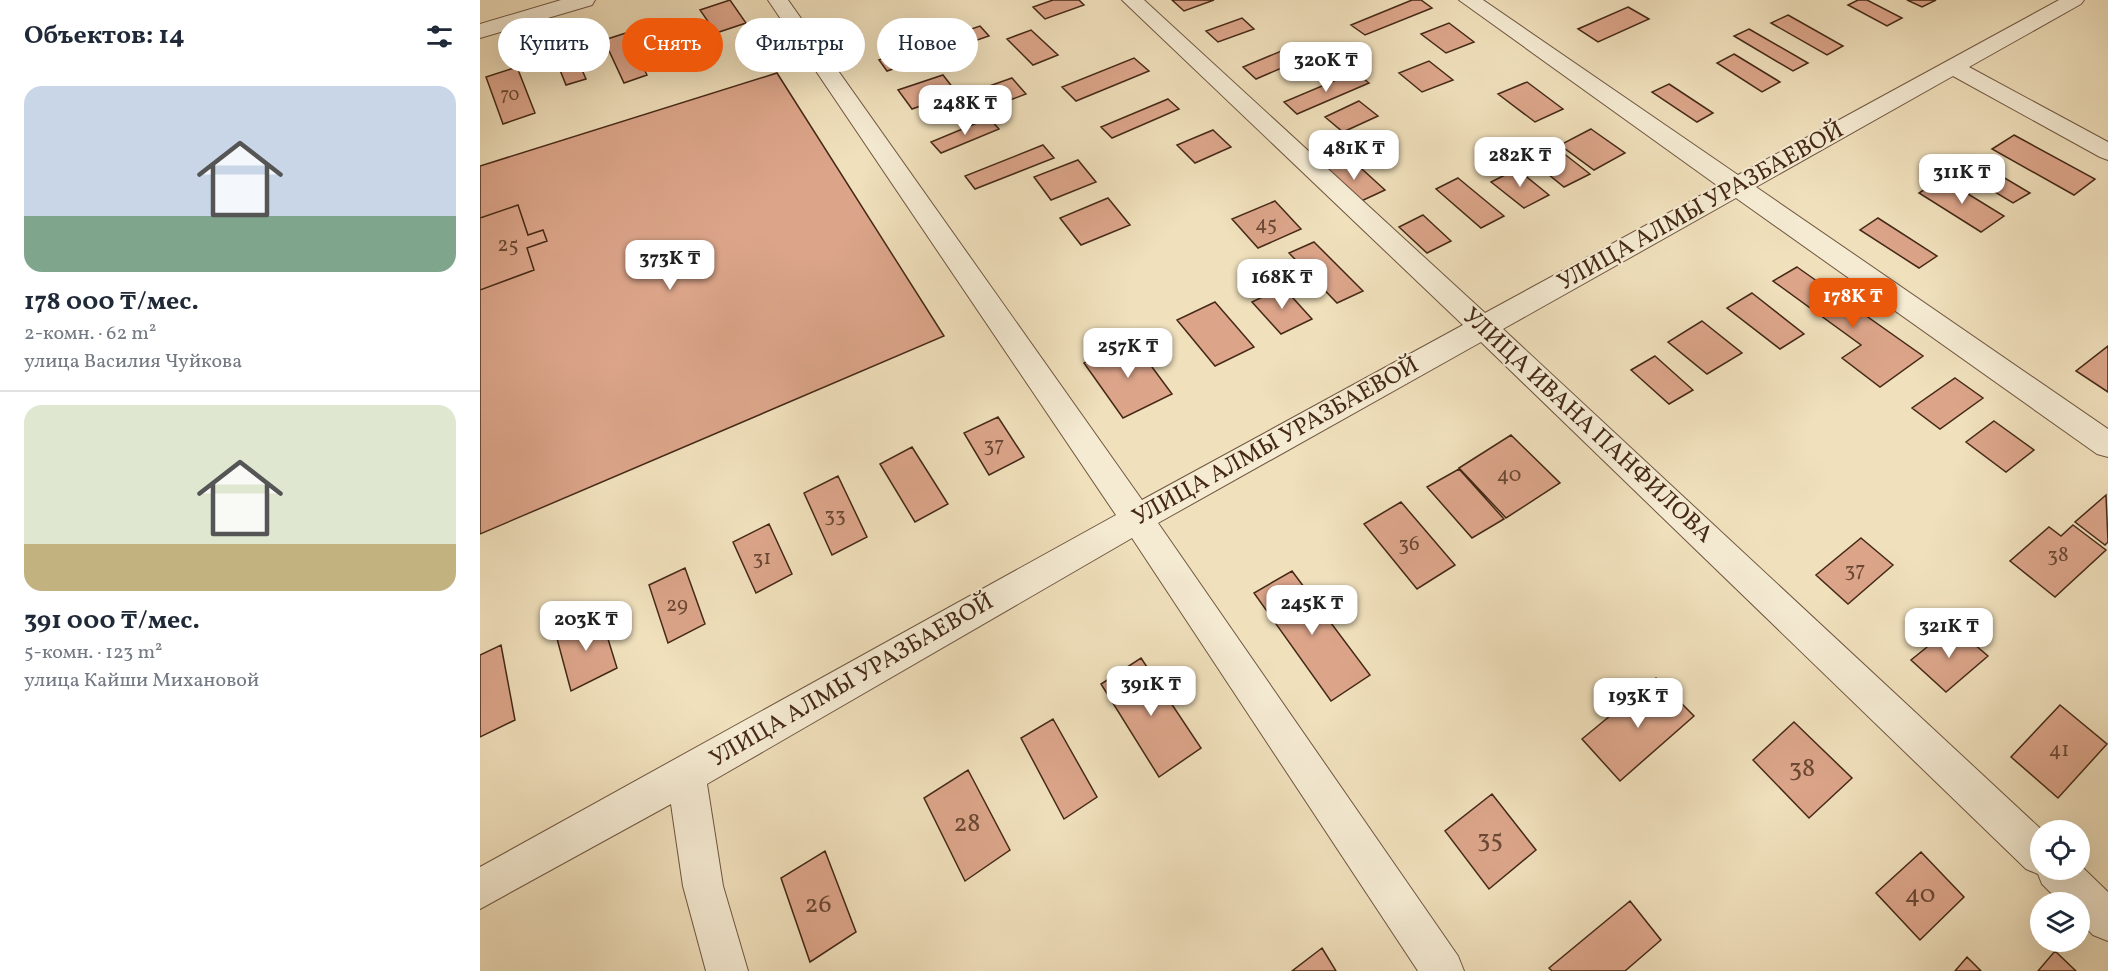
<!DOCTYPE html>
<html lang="ru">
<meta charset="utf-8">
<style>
:root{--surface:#fff;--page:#f6f6f7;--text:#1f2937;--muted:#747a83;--line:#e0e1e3;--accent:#ea580c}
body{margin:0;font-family:Vollkorn,serif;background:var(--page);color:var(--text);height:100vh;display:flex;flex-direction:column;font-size:22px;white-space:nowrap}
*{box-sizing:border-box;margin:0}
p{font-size:20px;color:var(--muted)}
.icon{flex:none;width:33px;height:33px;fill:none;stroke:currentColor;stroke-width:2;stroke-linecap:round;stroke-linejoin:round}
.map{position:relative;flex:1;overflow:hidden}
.side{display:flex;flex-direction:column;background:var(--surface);width:480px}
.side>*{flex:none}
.top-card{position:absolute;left:18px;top:18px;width:570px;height:54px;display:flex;gap:12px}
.tools{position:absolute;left:1550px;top:820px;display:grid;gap:12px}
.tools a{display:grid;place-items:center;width:60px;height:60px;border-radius:50%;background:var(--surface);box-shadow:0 6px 24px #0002;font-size:30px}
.price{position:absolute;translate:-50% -51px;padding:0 14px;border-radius:12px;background:#fff;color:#222;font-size:20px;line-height:39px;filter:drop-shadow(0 2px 3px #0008)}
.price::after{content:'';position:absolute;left:50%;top:36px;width:18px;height:14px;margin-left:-9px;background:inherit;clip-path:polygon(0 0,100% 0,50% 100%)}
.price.selected{background:var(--accent);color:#fff}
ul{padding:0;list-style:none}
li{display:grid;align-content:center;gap:12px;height:318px;padding:0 24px}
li+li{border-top:2px solid var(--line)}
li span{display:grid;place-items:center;height:186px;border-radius:18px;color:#555}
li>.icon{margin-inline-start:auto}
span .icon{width:108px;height:108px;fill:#fffc;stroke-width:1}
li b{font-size:26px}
h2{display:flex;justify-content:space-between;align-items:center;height:72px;padding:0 24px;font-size:26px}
.tag{padding:0 21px;border-radius:27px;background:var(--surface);box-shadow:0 6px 24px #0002;font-size:21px;line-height:54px}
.tag.selected{background:var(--accent);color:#fff}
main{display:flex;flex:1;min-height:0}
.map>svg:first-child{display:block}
.building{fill:#dca58a;stroke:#452916;stroke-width:1.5}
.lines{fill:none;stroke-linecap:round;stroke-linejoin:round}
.minor-casing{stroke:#705740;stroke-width:2}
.tertiary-casing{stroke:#705740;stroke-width:2}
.minor{fill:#f5ebd3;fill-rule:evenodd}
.tertiary{fill:#f5ebd3;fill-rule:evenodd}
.labels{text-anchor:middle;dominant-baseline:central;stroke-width:4.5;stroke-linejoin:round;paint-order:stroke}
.far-number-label{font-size:18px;fill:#6b4833}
.number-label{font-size:21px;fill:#6b4833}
.street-label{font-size:24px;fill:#452916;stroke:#f5ebd3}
.near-number-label{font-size:26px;fill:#6b4833}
</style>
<main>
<section class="side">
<h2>Объектов: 14<svg class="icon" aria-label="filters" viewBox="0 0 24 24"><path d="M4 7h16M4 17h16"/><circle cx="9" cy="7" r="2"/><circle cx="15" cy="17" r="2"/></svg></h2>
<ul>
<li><span style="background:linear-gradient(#c9d6e8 70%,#7fa58c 0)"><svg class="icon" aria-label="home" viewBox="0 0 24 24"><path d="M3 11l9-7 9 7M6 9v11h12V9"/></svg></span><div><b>178 000 ₸/мес.</b><p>2-комн. · 62 m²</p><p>улица Василия Чуйкова</p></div></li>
<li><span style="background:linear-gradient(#dfe7d0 75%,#c2b280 0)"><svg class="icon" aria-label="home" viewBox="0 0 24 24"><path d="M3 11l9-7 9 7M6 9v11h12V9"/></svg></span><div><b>391 000 ₸/мес.</b><p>5-комн. · 123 m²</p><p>улица Кайши Михановой</p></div></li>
</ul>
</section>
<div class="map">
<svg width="1628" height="971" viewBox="0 0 1628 971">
<rect width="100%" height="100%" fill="#f0e0bc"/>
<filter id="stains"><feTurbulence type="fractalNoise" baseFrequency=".00333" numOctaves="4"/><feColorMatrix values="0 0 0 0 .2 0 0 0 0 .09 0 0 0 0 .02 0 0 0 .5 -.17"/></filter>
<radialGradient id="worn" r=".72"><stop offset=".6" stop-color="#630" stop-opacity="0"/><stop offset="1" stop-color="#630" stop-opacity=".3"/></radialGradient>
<path class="building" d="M 250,0 L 266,23 L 236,33 L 220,10 Z
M 573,0 L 599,0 L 604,5 L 565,19 L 553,7 Z
M 692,0 L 734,0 L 704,11 Z
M 932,0 L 941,0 L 952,8 L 885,35 L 871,25 Z
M 1378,0 L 1387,0 L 1422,18 L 1407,26 L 1368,5 Z
M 1427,0 L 1456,0 L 1442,7 Z
M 1148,7 L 1169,19 L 1118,42 L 1098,29 Z
M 1308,15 L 1363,46 L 1347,55 L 1291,23 Z
M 762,18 L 774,29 L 738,42 L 726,31 Z
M 194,19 L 212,49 L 179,60 L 162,29 Z
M 969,23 L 994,42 L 966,53 L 941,34 Z
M 500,26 L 509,36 L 407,71 L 399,60 Z
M 1269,29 L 1328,63 L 1313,71 L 1254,36 Z
M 551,30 L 578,55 L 553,65 L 527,39 Z
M 146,33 L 167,75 L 144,83 L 124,40 Z
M 811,47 L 825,58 L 776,79 L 763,67 Z
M 93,49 L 106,79 L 86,85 L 74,55 Z
M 1254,54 L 1300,82 L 1282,92 L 1237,63 Z
M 654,58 L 669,71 L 596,101 L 582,87 Z
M 949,61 L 973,80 L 942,92 L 919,73 Z
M 37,67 L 55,113 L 23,124 L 6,77 Z
M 875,72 L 889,83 L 817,114 L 804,102 Z
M 297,73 L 464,336 L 0,534 L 0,166 Z
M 463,75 L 477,93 L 432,109 L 418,90 Z
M 532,78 L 546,94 L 509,108 L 495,91 Z
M 1047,82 L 1083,109 L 1055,122 L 1018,94 Z
M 1189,84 L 1233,113 L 1217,122 L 1172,92 Z
M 688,99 L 699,109 L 632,138 L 621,127 Z
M 879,101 L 898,116 L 863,132 L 845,117 Z
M 509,118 L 519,129 L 461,153 L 451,142 Z
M 1111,129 L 1145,153 L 1114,170 L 1080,145 Z
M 733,130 L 751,147 L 715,163 L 697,145 Z
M 1534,135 L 1615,179 L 1594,195 L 1512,149 Z
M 563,145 L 574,158 L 495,189 L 485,176 Z
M 1078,149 L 1110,174 L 1084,187 L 1052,161 Z
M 871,159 L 905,190 L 877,203 L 843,171 Z
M 598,160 L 616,182 L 571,200 L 554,177 Z
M 1496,161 L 1550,193 L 1533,203 L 1480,171 Z
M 1037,169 L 1069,195 L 1044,208 L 1011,182 Z
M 978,178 L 1024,216 L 1001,228 L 956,189 Z
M 1462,178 L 1524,216 L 1501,232 L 1439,193 Z
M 628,198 L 650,225 L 601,245 L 580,218 Z
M 795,201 L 821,229 L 778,248 L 752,219 Z
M 38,205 L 48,235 L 63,230 L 67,241 L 47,248 L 54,270 L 0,290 L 0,218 Z
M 943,215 L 971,241 L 947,253 L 919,227 Z
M 1398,218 L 1457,256 L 1439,268 L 1380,230 Z
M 834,242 L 883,291 L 857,303 L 809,253 Z
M 1317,267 L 1443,356 L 1400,387 L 1362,358 L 1381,345 L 1293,281 Z
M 803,287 L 832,319 L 801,334 L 772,302 Z
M 1272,293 L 1324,334 L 1300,349 L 1247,308 Z
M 735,302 L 774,347 L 735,366 L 697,320 Z
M 1222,321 L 1262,353 L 1227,374 L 1188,342 Z
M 652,340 L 692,394 L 643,418 L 604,363 Z
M 1628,346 L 1628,392 L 1596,371 Z
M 1175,356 L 1213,390 L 1189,404 L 1151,370 Z
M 1475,378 L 1503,398 L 1460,429 L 1432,408 Z
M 518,417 L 544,457 L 509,475 L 484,433 Z
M 1514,421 L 1554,450 L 1526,472 L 1486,442 Z
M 1031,435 L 1080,483 L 1026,518 L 979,468 Z
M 432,447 L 468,504 L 435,522 L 400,464 Z
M 979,469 L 1024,519 L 992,538 L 947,487 Z
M 358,476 L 387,537 L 352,555 L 324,493 Z
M 1626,495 L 1628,542 L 1625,545 L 1595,522 Z
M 921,502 L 975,565 L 937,589 L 884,524 Z
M 289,524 L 312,574 L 276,593 L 253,542 Z
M 1593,525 L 1626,550 L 1575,597 L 1530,561 L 1569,527 L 1581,536 Z
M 1381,538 L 1413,565 L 1368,604 L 1336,575 Z
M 205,568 L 225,624 L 188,643 L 169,585 Z
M 812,571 L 890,675 L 851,701 L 774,593 Z
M 120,613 L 137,668 L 91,691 L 76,635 Z
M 1473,626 L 1508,656 L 1466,692 L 1431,660 Z
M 21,645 L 35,720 L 0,737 L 0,655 Z
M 661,658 L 721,748 L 679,777 L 621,684 Z
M 1176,678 L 1214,716 L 1140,781 L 1102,739 Z
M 1580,705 L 1627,744 L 1578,798 L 1531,757 Z
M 573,719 L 617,797 L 584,819 L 541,738 Z
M 1314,722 L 1372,778 L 1329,818 L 1273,760 Z
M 488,770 L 530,850 L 485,881 L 444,798 Z
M 1012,794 L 1056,850 L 1009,889 L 965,831 Z
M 345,851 L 376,932 L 330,962 L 301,878 Z
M 1441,852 L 1484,897 L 1440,940 L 1396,893 Z
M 1150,901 L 1181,940 L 1145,971 L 1072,971 L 1069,968 Z
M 842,948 L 856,971 L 812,971 Z
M 1575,951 L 1596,971 L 1558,971 Z
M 1487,957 L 1501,971 L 1475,971 Z"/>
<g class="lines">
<g class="minor-casing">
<path id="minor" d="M 288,0 L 308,0 L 662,500 L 983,325 L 642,0 L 664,0 L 1005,313 L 1238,186 L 979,0 L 1003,0 L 1258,175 L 1579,0 L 1604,0 L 1601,4 L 1489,67 L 1628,142 L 1628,160 L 1620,157 L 1473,76 L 1276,187 L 1628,429 L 1628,457 L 1617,454 L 1256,198 L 1023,329 L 1563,831 L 1560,831 L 1560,870 L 1599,870 L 1599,864 L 1628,892 L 1628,941 L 1613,935 L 1599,921 L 1599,903 L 1581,903 L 1562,884 L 1558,874 L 1546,869 L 1001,342 L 678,523 L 978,956 L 984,971 L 938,971 L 652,538 L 227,784 L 243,886 L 268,971 L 226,971 L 203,886 L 191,804 L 0,909 L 0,867 L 636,515 Z"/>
</g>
<g class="tertiary-casing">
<path id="tertiary" d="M 81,0 L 115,0 L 112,5 L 0,38 L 0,24 Z"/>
</g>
<use href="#minor" class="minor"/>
<use href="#tertiary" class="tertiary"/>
</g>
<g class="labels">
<g class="far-number-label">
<text x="30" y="95">70</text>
</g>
<g class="number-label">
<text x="786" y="224">45</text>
<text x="28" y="245">25</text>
<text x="514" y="445">37</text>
<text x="1029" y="475">40</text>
<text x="355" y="515">33</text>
<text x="929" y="544">36</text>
<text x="1578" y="555">38</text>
<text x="282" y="558">31</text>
<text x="1375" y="570">37</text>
<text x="197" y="605">29</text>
<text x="1579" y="750">41</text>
</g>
<g class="street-label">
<text transform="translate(1221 207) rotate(-29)">УЛИЦА АЛМЫ УРАЗБАЕВОЙ</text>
<text transform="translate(1107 426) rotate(43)">УЛИЦА ИВАНА ПАНФИЛОВА</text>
<text transform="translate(796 442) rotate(-29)">УЛИЦА АЛМЫ УРАЗБАЕВОЙ</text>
<text transform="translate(372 681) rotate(-30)">УЛИЦА АЛМЫ УРАЗБАЕВОЙ</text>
</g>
<g class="near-number-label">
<text x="1322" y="769">38</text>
<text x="487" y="824">28</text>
<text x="1010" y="840">35</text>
<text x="1440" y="895">40</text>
<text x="338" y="905">26</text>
</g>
</g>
<rect width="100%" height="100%" filter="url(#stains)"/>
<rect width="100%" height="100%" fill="url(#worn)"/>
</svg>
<div class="tools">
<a><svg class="icon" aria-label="locate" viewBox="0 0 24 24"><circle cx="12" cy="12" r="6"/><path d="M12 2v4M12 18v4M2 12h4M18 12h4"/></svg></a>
<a><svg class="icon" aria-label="layers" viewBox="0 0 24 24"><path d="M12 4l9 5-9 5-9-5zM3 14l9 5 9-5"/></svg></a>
</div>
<b class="price" style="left:846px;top:93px">320K ₸</b>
<b class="price" style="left:485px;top:136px">248K ₸</b>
<b class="price" style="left:874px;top:181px">481K ₸</b>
<b class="price" style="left:1040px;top:188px">282K ₸</b>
<b class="price" style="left:1482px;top:205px">311K ₸</b>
<b class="price" style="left:190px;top:291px">373K ₸</b>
<b class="price" style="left:802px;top:310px">168K ₸</b>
<b class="price selected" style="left:1373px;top:329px">178K ₸</b>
<b class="price" style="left:648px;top:379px">257K ₸</b>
<b class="price" style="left:832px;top:636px">245K ₸</b>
<b class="price" style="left:106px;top:652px">203K ₸</b>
<b class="price" style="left:1469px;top:659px">321K ₸</b>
<b class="price" style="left:671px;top:717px">391K ₸</b>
<b class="price" style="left:1158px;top:729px">193K ₸</b>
<div class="top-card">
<a class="tag">Купить</a>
<a class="tag selected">Снять</a>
<a class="tag">Фильтры</a>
<a class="tag">Новое</a>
</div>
</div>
</main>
